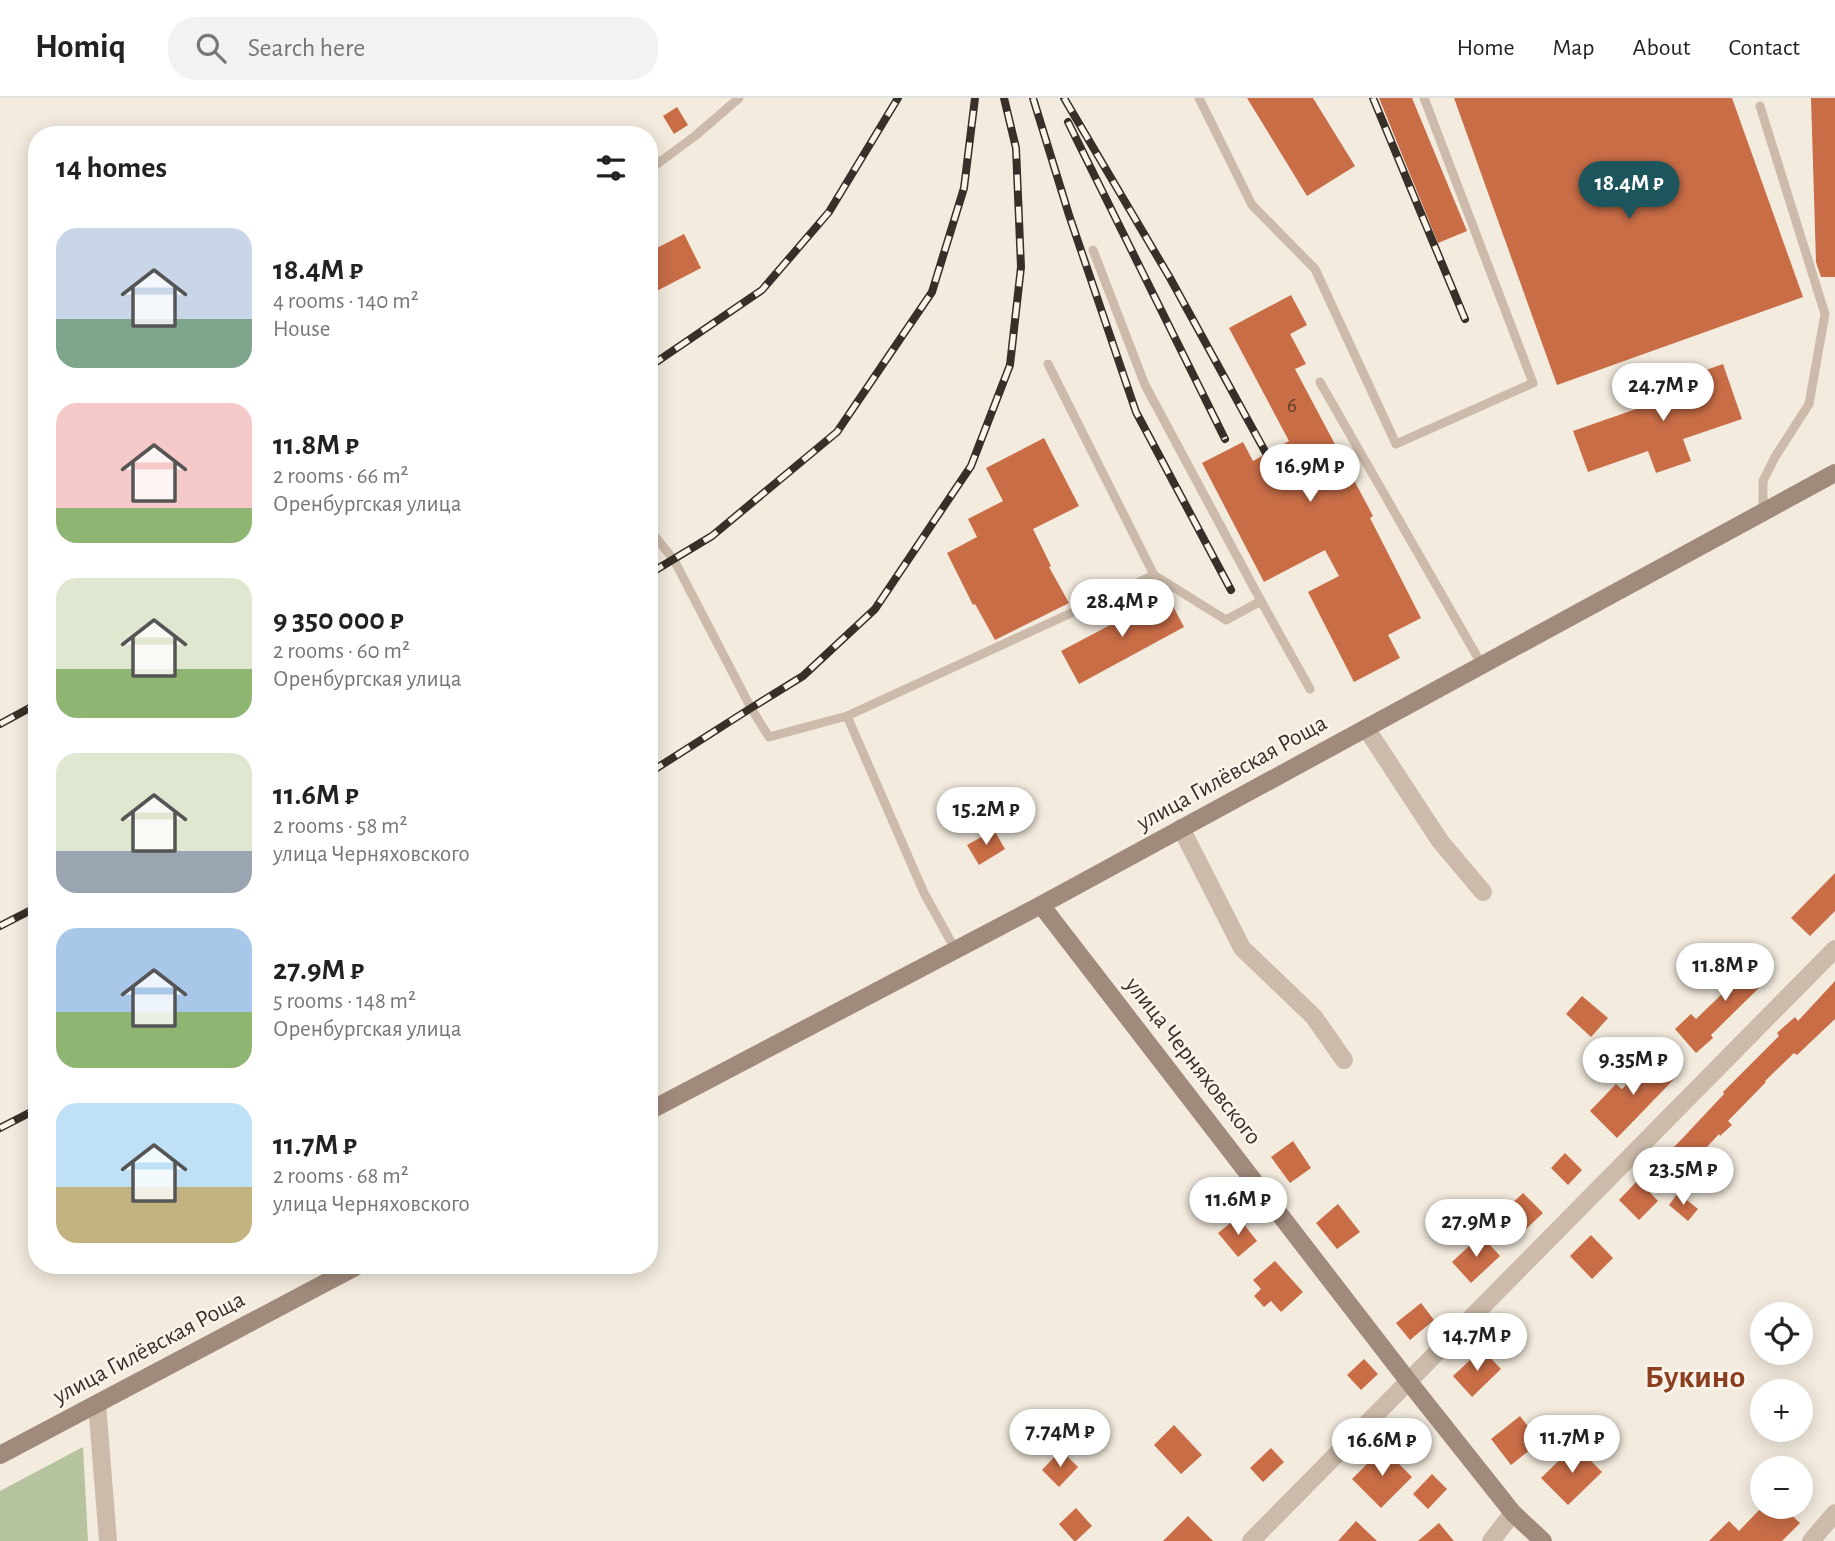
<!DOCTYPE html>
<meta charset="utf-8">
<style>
:root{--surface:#fff;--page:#f2f2f2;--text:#222;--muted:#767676;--line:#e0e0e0;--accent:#1d555c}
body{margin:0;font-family:"Alegreya Sans",sans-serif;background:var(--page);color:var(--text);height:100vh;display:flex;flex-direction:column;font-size:26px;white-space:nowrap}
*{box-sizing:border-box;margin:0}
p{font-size:23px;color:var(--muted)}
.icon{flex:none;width:38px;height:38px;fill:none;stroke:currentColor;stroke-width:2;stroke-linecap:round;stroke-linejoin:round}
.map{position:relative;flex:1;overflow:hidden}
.panel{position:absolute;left:28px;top:28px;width:630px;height:1148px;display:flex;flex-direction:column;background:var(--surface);border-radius:28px;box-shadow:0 4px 18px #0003}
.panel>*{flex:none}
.tools{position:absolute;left:1750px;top:1204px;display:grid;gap:14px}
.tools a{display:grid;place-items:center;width:63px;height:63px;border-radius:50%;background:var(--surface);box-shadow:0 4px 18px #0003;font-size:35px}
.price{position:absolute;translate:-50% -60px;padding:0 16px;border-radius:24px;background:#fff;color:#222;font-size:23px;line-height:46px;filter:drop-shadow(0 2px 4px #0008)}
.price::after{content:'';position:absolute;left:50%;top:42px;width:21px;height:16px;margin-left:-10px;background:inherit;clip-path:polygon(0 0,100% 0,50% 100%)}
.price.on{background:var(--accent);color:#fff}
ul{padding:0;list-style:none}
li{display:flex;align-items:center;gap:21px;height:175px;padding:0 28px}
li span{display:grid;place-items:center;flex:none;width:196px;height:140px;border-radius:21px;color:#555}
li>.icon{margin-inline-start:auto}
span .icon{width:84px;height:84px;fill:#fffc;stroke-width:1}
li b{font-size:30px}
h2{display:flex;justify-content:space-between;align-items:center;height:84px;padding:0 28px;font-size:30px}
header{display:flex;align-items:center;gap:42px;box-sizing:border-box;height:98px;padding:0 35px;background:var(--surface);border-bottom:2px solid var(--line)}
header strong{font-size:33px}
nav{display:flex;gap:38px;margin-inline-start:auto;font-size:24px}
.search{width:490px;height:63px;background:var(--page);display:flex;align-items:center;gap:18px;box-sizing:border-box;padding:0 24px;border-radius:28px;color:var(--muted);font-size:26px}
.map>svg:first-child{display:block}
.green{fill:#b5c39e}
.building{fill:#c96d47}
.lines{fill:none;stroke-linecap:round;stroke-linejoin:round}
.lane{stroke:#cba;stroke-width:9}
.street{stroke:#cba;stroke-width:18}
.secondary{stroke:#a08a7b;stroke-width:18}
.rail-casing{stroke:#392f29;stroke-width:8}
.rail{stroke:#fbf4eb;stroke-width:5;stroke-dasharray:16;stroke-linecap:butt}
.labels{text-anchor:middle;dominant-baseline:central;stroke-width:5;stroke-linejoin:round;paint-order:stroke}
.number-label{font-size:21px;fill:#5d3e30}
.street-label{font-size:24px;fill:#392f29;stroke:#fbf4eb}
.district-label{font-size:32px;font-weight:bold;fill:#8b3f20;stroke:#fbf4eb}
</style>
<header>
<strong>Homiq</strong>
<div class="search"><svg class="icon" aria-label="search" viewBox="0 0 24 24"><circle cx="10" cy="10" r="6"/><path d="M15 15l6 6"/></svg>Search here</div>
<nav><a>Home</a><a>Map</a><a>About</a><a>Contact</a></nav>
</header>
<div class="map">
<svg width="1835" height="1443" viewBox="0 0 1835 1443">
<rect width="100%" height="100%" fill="#f3ebde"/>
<path class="green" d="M 83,1349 L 88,1443 L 0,1443 L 0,1393 Z"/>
<path class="building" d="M 1247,0 L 1313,0 L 1355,68 L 1307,98 Z
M 1379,0 L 1412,0 L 1467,133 L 1438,145 Z
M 1454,0 L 1732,0 L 1803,199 L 1557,287 Z
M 1811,0 L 1835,0 L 1835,179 L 1821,179 L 1816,164 Z
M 677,9 L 688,27 L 674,36 L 663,18 Z
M 684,136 L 701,170 L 649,197 L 649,154 Z
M 1291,197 L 1307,227 L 1290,236 L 1306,266 L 1295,271 L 1373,418 L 1370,420 L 1421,520 L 1388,537 L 1400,560 L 1354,584 L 1308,494 L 1339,478 L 1325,452 L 1264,484 L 1202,365 L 1243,344 L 1253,363 L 1289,343 L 1229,230 Z
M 1723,266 L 1742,321 L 1683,341 L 1691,363 L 1656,375 L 1648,353 L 1588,374 L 1573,333 L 1665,301 L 1661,288 Z
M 1044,340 L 1079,408 L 1033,431 L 1051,468 L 1049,469 L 1069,505 L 995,542 L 975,506 L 973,507 L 947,455 L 977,439 L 968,421 L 1003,403 L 986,370 Z
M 1167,497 L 1184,529 L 1079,586 L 1061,553 Z
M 994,732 L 1005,751 L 979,767 L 967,747 Z
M 1835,775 L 1835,813 L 1810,838 L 1791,820 Z
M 1746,851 L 1772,877 L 1711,937 L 1713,940 L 1696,955 L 1675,931 L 1691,916 L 1696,921 L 1744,875 L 1733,864 Z
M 1835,883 L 1835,921 L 1797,957 L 1794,955 L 1765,983 L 1766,984 L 1728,1023 L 1732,1027 L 1720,1038 L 1719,1036 L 1695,1062 L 1698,1065 L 1681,1081 L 1661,1061 L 1678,1045 L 1724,996 L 1723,994 L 1779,938 L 1777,935 L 1795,919 L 1798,923 Z
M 1582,898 L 1608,920 L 1591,939 L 1566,916 Z
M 1657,957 L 1677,978 L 1617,1040 L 1590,1013 L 1616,986 L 1622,991 Z
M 1293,1043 L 1311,1070 L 1290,1085 L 1271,1059 Z
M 1565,1055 L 1582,1072 L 1568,1087 L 1551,1070 Z
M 1638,1082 L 1658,1103 L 1639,1122 L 1619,1102 Z
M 1523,1095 L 1543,1115 L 1525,1132 L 1506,1111 Z
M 1678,1095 L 1698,1111 L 1688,1123 L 1669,1107 Z
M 1338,1106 L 1360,1134 L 1337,1151 L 1316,1125 Z
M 1238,1119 L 1257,1143 L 1238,1159 L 1218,1135 Z
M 1481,1137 L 1500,1158 L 1471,1185 L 1452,1164 Z
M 1591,1137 L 1613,1160 L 1592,1181 L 1570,1158 Z
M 1275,1163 L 1303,1194 L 1281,1214 L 1271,1203 L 1264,1209 L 1254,1198 L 1261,1191 L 1253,1182 Z
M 1421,1205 L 1434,1222 L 1410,1242 L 1396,1225 Z
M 1482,1251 L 1501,1271 L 1472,1299 L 1453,1278 Z
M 1364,1261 L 1378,1276 L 1361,1292 L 1347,1277 Z
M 1520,1318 L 1540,1344 L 1511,1367 L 1491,1341 Z
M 1174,1327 L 1202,1357 L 1181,1376 L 1154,1347 Z
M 1575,1347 L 1602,1374 L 1568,1407 L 1541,1380 Z
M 1271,1350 L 1284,1364 L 1263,1384 L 1250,1370 Z
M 1383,1350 L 1412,1379 L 1381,1410 L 1352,1381 Z
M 1061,1352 L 1078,1369 L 1059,1389 L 1042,1372 Z
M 1432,1376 L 1447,1391 L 1428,1411 L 1413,1396 Z
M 1762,1409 L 1783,1409 L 1800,1425 L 1782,1443 L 1709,1443 L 1729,1423 L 1739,1433 Z
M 1076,1410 L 1092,1428 L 1076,1443 L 1074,1443 L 1059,1426 Z
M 1188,1418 L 1213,1443 L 1163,1443 Z
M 1356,1423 L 1377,1443 L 1338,1443 Z
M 1439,1425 L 1454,1443 L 1418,1443 Z"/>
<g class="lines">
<path class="lane" d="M 1199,0 L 1252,107 L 1315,171 L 1396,346 L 1533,285 L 1424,0
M 1760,8 L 1825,216 L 1809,306 L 1775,359 L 1763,383 L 1763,414
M 649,72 L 695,38 L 739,0
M 1093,152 L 1145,287 L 1261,503 L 1226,522 L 1154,477
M 1320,284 L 1482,567
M 649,431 L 674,462 L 751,610 L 769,639 L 847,618 L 924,795 L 955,851
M 1261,503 L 1310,591
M 847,618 L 1154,477 L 1048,266"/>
<path class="street" d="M 1366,630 L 1440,743 L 1483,794
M 1181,730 L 1242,850 L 1314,919 L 1344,962
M 97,1306 L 108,1443
M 1251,1443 L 1835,851
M 1491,1443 L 1513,1415
M 1811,1443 L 1835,1415"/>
<path class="secondary" d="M 1041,807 L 1409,1284 L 1513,1415 L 1543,1443
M 649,1013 L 1041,807 L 1835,375
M 0,1357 L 359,1167"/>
<g class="rail-casing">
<path id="rail" d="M 1033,0 L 1069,117 L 1136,314 L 1231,492
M 1064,0 L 1170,180 L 1272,366
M 1373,0 L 1465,221
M 1068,24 L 1225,341
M 649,269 L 762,192 L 829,114 L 898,0
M 649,476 L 712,438 L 837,334 L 932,194 L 964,90 L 975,0
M 0,626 L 37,606
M 649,675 L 751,610 L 803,578 L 875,511 L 971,368 L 1010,267 L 1021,169 L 1016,50 L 1004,0
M 0,828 L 37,809
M 0,1030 L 37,1011"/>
</g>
<use href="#rail" class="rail"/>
</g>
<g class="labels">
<g class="number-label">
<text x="1292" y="307">6</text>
</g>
<g class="street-label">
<text transform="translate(1232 675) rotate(-29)">улица Гилёвская Роща</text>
<text transform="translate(1193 963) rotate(52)">улица Черняховского</text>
<text transform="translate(149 1250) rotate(-28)">улица Гилёвская Роща</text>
</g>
<g class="district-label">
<text x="1695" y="1279">Букино</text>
</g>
</g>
</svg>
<div class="tools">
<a><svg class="icon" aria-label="locate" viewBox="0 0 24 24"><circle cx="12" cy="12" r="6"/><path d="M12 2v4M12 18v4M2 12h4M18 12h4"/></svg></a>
<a>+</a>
<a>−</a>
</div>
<b class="price on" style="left:1629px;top:123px">18.4M ₽</b>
<b class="price" style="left:1663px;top:325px">24.7M ₽</b>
<b class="price" style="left:1310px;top:406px">16.9M ₽</b>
<b class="price" style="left:1122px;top:541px">28.4M ₽</b>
<b class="price" style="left:986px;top:749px">15.2M ₽</b>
<b class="price" style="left:1725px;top:905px">11.8M ₽</b>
<b class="price" style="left:1633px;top:999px">9.35M ₽</b>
<b class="price" style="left:1683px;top:1109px">23.5M ₽</b>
<b class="price" style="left:1238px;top:1139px">11.6M ₽</b>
<b class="price" style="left:1476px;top:1161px">27.9M ₽</b>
<b class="price" style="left:1477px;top:1275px">14.7M ₽</b>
<b class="price" style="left:1060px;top:1371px">7.74M ₽</b>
<b class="price" style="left:1572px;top:1377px">11.7M ₽</b>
<b class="price" style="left:1382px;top:1380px">16.6M ₽</b>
<section class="panel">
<h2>14 homes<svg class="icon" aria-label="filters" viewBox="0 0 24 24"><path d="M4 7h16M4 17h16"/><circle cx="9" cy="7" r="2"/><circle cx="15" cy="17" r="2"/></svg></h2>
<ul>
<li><span style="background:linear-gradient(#c9d6e8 65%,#7fa58c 0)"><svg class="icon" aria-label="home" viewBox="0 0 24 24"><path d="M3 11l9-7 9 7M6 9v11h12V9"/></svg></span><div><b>18.4M ₽</b><p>4 rooms · 140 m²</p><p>House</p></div></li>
<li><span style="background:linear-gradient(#f6c9c9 75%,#8fb573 0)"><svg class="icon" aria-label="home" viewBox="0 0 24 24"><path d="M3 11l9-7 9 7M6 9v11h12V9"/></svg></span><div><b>11.8M ₽</b><p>2 rooms · 66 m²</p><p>Оренбургская улица</p></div></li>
<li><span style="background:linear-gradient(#dfe7d0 65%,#8fb573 0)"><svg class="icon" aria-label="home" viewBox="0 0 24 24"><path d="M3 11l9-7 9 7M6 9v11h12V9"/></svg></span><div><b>9 350 000 ₽</b><p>2 rooms · 60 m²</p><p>Оренбургская улица</p></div></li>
<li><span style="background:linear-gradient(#dfe7d0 70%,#9aa5b1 0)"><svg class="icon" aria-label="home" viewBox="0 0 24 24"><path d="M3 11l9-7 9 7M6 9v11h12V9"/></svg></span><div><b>11.6M ₽</b><p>2 rooms · 58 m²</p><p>улица Черняховского</p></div></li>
<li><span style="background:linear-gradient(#a9c7e8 60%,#8fb573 0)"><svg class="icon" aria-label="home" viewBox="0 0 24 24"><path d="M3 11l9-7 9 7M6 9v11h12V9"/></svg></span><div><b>27.9M ₽</b><p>5 rooms · 148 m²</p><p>Оренбургская улица</p></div></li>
<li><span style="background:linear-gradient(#bfe0f5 60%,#c2b280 0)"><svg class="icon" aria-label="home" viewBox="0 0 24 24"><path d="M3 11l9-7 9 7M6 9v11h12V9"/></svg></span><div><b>11.7M ₽</b><p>2 rooms · 68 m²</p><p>улица Черняховского</p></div></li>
</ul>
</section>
</div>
